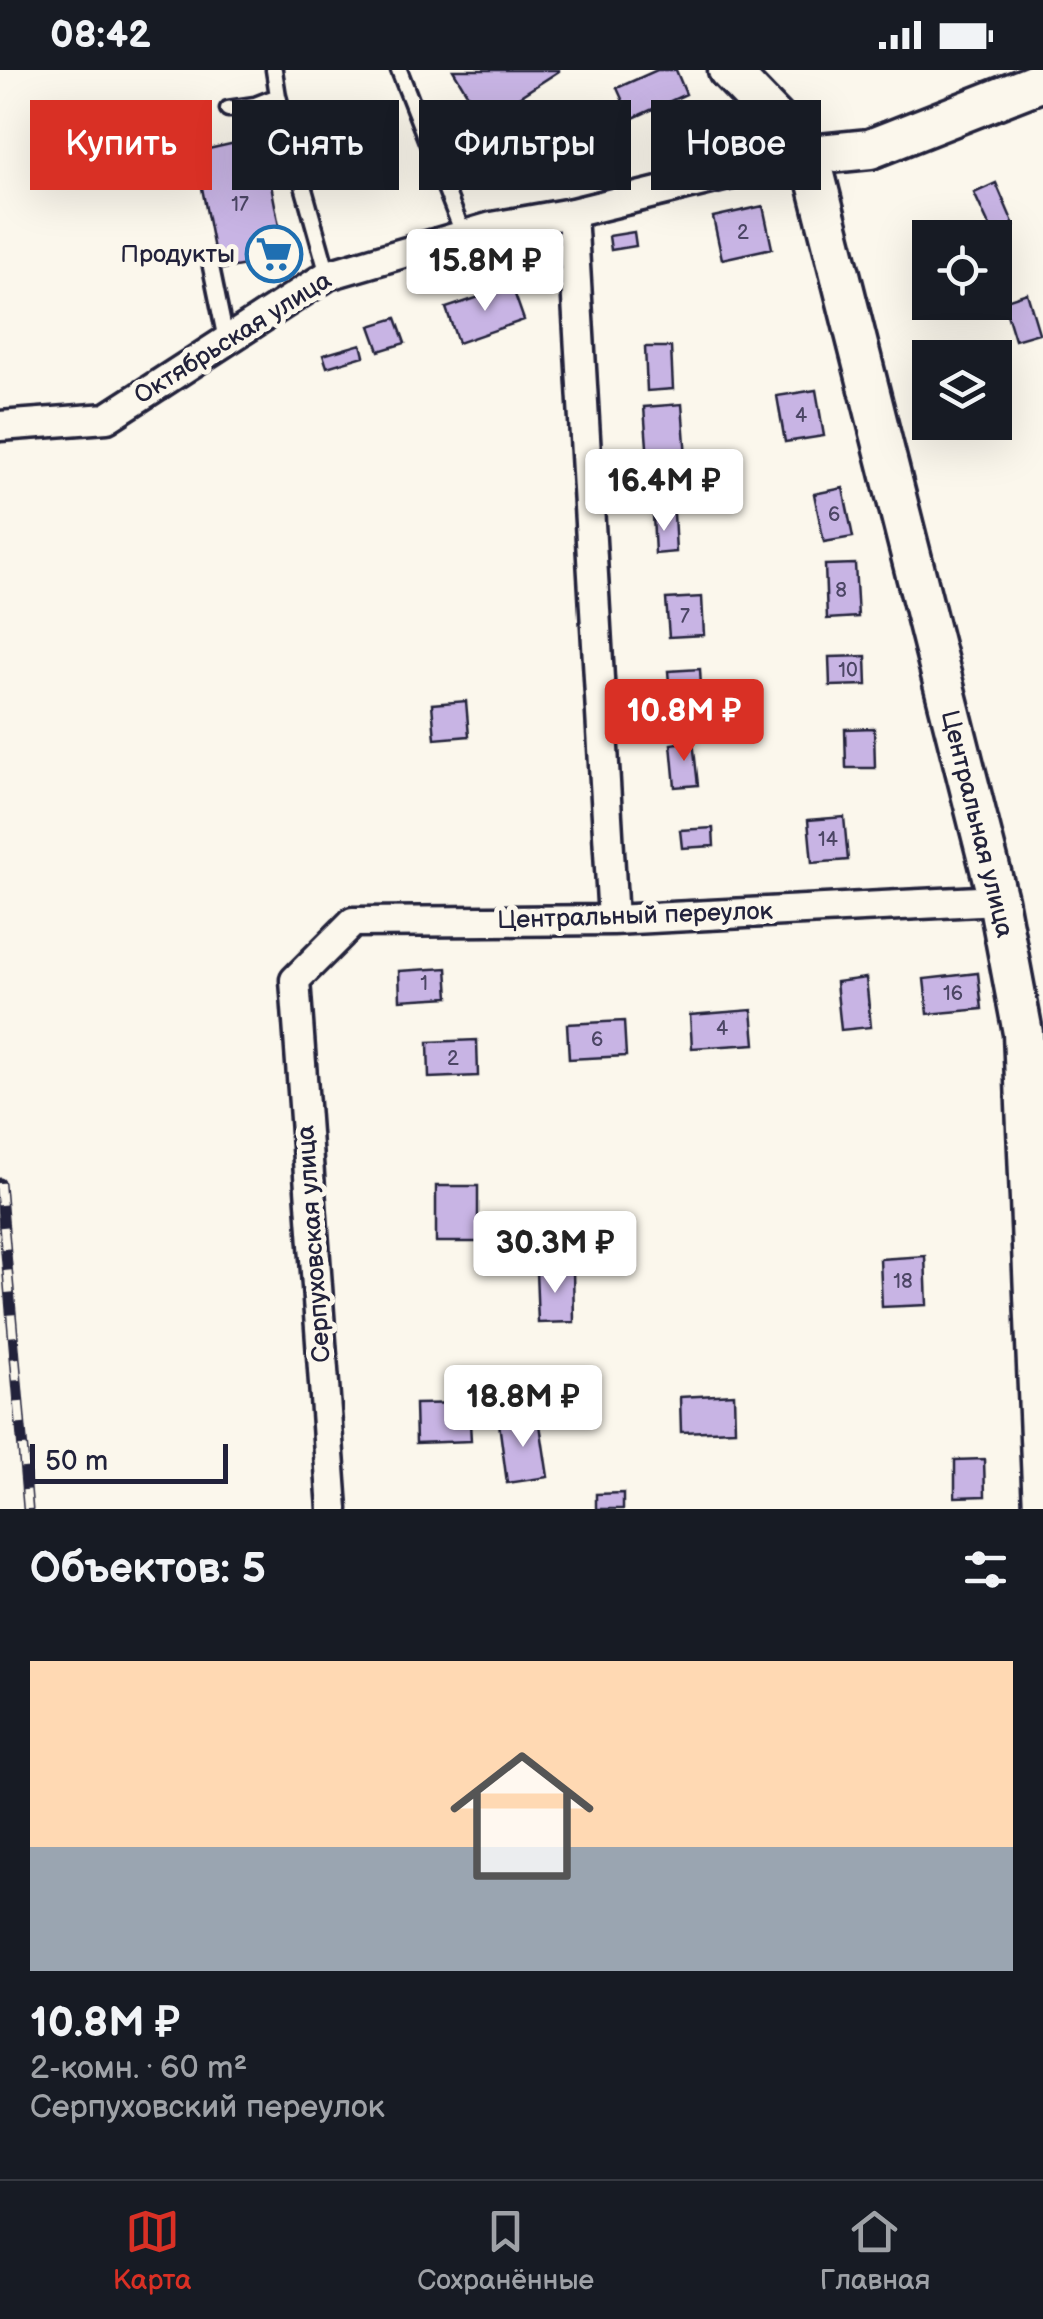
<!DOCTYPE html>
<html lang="ru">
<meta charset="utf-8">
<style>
:root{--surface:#171b24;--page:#20242c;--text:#f1f3f6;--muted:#9ea1a6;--line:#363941;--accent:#d93025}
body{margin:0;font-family:"Balsamiq Sans",sans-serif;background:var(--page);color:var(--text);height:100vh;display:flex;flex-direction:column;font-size:38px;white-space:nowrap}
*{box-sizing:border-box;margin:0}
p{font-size:32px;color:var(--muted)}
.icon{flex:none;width:55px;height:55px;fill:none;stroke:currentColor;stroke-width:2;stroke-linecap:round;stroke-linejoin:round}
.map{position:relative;height:1439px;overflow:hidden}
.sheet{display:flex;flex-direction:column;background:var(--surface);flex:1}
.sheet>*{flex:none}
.banner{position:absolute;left:30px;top:30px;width:985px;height:90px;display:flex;gap:20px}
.buttons{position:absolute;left:912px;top:150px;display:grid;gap:20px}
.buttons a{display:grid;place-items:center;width:100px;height:100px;border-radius:0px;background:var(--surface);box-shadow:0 10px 40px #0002;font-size:50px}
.scale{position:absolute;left:30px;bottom:25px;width:198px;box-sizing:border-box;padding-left:10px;border:5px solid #22223b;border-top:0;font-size:28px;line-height:35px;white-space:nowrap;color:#22223b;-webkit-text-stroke:8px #fbf7ec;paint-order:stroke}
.price{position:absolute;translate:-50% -85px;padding:0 22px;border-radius:10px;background:#fff;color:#222;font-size:32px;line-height:65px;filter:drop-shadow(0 2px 5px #0008)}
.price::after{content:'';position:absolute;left:50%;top:60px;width:30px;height:22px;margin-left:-15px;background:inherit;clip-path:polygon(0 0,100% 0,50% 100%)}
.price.active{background:var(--accent);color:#fff}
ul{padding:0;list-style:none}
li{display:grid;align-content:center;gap:20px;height:530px;padding:0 30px}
li span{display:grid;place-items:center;height:310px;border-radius:0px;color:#555}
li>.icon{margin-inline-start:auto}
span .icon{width:180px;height:180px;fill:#fffc;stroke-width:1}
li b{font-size:42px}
h2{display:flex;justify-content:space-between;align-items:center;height:120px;padding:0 30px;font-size:42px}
.tag{padding:0 35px;border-radius:0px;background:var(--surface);box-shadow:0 10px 40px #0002;font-size:35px;line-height:90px}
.tag.active{background:var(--accent);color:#fff}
.status{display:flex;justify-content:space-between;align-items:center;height:70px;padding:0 50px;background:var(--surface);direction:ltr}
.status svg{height:28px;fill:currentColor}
.dock{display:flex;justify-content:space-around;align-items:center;height:140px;border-top:2px solid var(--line);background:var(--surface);font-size:28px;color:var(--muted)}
.dock a{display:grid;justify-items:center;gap:5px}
.dock .active{color:var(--accent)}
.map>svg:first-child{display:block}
.building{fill:#c8b4e4;stroke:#22223b;stroke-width:2.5}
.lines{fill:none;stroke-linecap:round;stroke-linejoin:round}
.lane-casing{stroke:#22223b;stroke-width:21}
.street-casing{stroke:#22223b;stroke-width:35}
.secondary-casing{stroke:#22223b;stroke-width:45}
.lane{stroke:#fbf7ec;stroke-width:14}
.street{stroke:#fbf7ec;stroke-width:28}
.secondary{stroke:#fbf7ec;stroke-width:38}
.rail-casing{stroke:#22223b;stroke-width:11}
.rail{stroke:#fbf7ec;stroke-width:8;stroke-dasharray:22;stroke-linecap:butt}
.labels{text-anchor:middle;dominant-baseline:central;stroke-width:10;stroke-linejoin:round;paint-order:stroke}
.number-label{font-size:20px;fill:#4c4665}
.poi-label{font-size:25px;fill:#22223b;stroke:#fbf7ec;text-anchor:end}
.street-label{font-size:25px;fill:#22223b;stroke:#fbf7ec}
</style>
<div class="status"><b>08:42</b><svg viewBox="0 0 49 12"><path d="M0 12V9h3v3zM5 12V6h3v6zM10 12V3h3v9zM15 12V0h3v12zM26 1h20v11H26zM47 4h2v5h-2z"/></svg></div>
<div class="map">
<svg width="1043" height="1439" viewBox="0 0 1043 1439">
<rect width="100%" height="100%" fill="#fbf7ec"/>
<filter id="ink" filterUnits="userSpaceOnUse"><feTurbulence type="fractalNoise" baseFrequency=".01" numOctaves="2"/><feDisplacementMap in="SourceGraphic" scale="20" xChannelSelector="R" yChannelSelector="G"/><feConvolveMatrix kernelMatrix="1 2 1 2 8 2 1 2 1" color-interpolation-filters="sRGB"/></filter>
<g filter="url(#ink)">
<path class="building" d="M 453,0 L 559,0 L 559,1 L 483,50 Z
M 657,0 L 676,0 L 686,24 L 631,49 L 617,18 Z
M 583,62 L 596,86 L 564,102 L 551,79 Z
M 262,67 L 285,188 L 218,200 L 195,82 Z
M 996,113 L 1014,155 L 993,164 L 974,123 Z
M 763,136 L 772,178 L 722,189 L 713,147 Z
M 634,162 L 636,176 L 611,180 L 609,166 Z
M 512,216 L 524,250 L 458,273 L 446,238 Z
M 1027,223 L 1039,263 L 1015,270 L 1003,231 Z
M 396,248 L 405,273 L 379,281 L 370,256 Z
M 361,274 L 364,286 L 327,297 L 323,285 Z
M 645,277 L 671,277 L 673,319 L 647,321 Z
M 816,320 L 824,366 L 785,372 L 777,326 Z
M 682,334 L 686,387 L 648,390 L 644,337 Z
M 843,418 L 853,467 L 824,472 L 814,424 Z
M 674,443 L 676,482 L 655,484 L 653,445 Z
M 855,494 L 858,547 L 827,549 L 825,495 Z
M 702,527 L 704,565 L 669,567 L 666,529 Z
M 866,586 L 867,615 L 830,616 L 829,587 Z
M 700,599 L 702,635 L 671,636 L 668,601 Z
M 466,631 L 469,666 L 435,669 L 432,634 Z
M 874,658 L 875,698 L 846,698 L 845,659 Z
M 693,671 L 698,715 L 675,717 L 671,674 Z
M 844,747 L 848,790 L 812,793 L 808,750 Z
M 713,758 L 714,776 L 682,778 L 680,760 Z
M 447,898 L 449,927 L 400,930 L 399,901 Z
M 978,903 L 982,939 L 928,944 L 924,909 Z
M 866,908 L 871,957 L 841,960 L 836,912 Z
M 752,940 L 755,974 L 692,978 L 690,945 Z
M 624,951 L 626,986 L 569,989 L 567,954 Z
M 477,970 L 478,1006 L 429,1008 L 428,972 Z
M 436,1116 L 478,1116 L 478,1172 L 436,1172 Z
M 925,1186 L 927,1235 L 882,1237 L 880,1189 Z
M 573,1199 L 574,1252 L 538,1253 L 536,1201 Z
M 734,1324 L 735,1360 L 681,1362 L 680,1327 Z
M 469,1333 L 471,1371 L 416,1373 L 415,1334 Z
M 539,1348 L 548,1407 L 507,1413 L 499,1353 Z
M 984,1389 L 985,1426 L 955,1427 L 955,1390 Z
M 623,1423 L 623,1439 L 596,1439 L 596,1424 Z"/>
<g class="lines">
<g class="lane-casing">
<path id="lane" d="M 274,0 L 278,26 L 328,205
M 399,0 L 464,166
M 228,39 L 255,35 L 278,26
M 211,197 L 226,270"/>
</g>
<g class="street-casing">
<path id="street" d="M 572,143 L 613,850
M 0,356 L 107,348 L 328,205 L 492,157 L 572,143 L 810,85
M 333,1439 L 295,910 L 353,852 L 613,850 L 998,830"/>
</g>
<g class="secondary-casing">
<path id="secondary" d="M 728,0 L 810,85 L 998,830 L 1023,963 L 1043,1439
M 810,85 L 870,79 L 1043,11"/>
</g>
<use href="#lane" class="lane"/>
<use href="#street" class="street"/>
<use href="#secondary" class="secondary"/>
<g class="rail-casing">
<path id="rail" d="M 0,1113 L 28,1439"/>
</g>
<use href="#rail" class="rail"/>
</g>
</g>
<defs>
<g id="supermarket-ring" transform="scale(2.875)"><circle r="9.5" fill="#fbf7ec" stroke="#1f6fb2" stroke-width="1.5"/><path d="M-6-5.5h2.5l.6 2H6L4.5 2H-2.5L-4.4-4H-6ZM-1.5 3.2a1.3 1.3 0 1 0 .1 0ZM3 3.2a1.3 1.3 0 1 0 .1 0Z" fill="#1f6fb2"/></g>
</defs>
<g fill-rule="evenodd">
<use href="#supermarket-ring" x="274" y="184"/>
</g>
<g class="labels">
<g class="number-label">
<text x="240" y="135">17</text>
<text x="743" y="163">2</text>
<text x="801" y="346">4</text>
<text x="834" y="445">6</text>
<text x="841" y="521">8</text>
<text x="685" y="547">7</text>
<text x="848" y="601">10</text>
<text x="828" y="770">14</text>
<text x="424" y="914">1</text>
<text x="953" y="924">16</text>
<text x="722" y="959">4</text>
<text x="597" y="970">6</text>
<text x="453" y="989">2</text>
<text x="903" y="1212">18</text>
</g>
<g class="poi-label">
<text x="235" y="184">Продукты</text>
</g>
<g class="street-label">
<text transform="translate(233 268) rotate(-32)">Октябрьская улица</text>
<text transform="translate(977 754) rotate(76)">Центральная улица</text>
<text transform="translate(635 846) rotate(-2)">Центральный переулок</text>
<text transform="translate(314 1174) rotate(-94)">Серпуховская улица</text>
</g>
</g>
</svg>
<div class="buttons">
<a><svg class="icon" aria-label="locate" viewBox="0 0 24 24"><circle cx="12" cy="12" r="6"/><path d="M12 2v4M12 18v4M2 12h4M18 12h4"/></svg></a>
<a><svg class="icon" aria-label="layers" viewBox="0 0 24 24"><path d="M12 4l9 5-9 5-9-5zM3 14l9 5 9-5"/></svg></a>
</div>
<div class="scale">50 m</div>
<b class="price" style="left:485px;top:244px">15.8M ₽</b>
<b class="price" style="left:664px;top:464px">16.4M ₽</b>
<b class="price active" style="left:684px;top:694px">10.8M ₽</b>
<b class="price" style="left:555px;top:1226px">30.3M ₽</b>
<b class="price" style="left:523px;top:1380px">18.8M ₽</b>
<div class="banner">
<a class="tag active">Купить</a>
<a class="tag">Снять</a>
<a class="tag">Фильтры</a>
<a class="tag">Новое</a>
</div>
</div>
<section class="sheet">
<h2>Объектов: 5<svg class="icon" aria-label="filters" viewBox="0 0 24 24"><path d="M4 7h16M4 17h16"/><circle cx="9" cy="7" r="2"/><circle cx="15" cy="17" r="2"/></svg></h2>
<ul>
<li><span style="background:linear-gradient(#ffd9b3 60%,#9aa5b1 0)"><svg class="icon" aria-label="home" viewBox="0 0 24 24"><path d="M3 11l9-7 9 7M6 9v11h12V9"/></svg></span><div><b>10.8M ₽</b><p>2-комн. · 60 m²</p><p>Серпуховский переулок</p></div></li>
</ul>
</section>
<nav class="dock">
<a class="active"><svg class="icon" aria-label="map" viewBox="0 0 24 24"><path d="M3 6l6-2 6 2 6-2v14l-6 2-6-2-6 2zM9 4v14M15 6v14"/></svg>Карта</a>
<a><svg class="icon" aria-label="saved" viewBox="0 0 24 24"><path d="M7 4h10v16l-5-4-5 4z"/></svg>Сохранённые</a>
<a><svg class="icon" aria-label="home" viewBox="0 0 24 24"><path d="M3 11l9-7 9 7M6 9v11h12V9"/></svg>Главная</a>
</nav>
